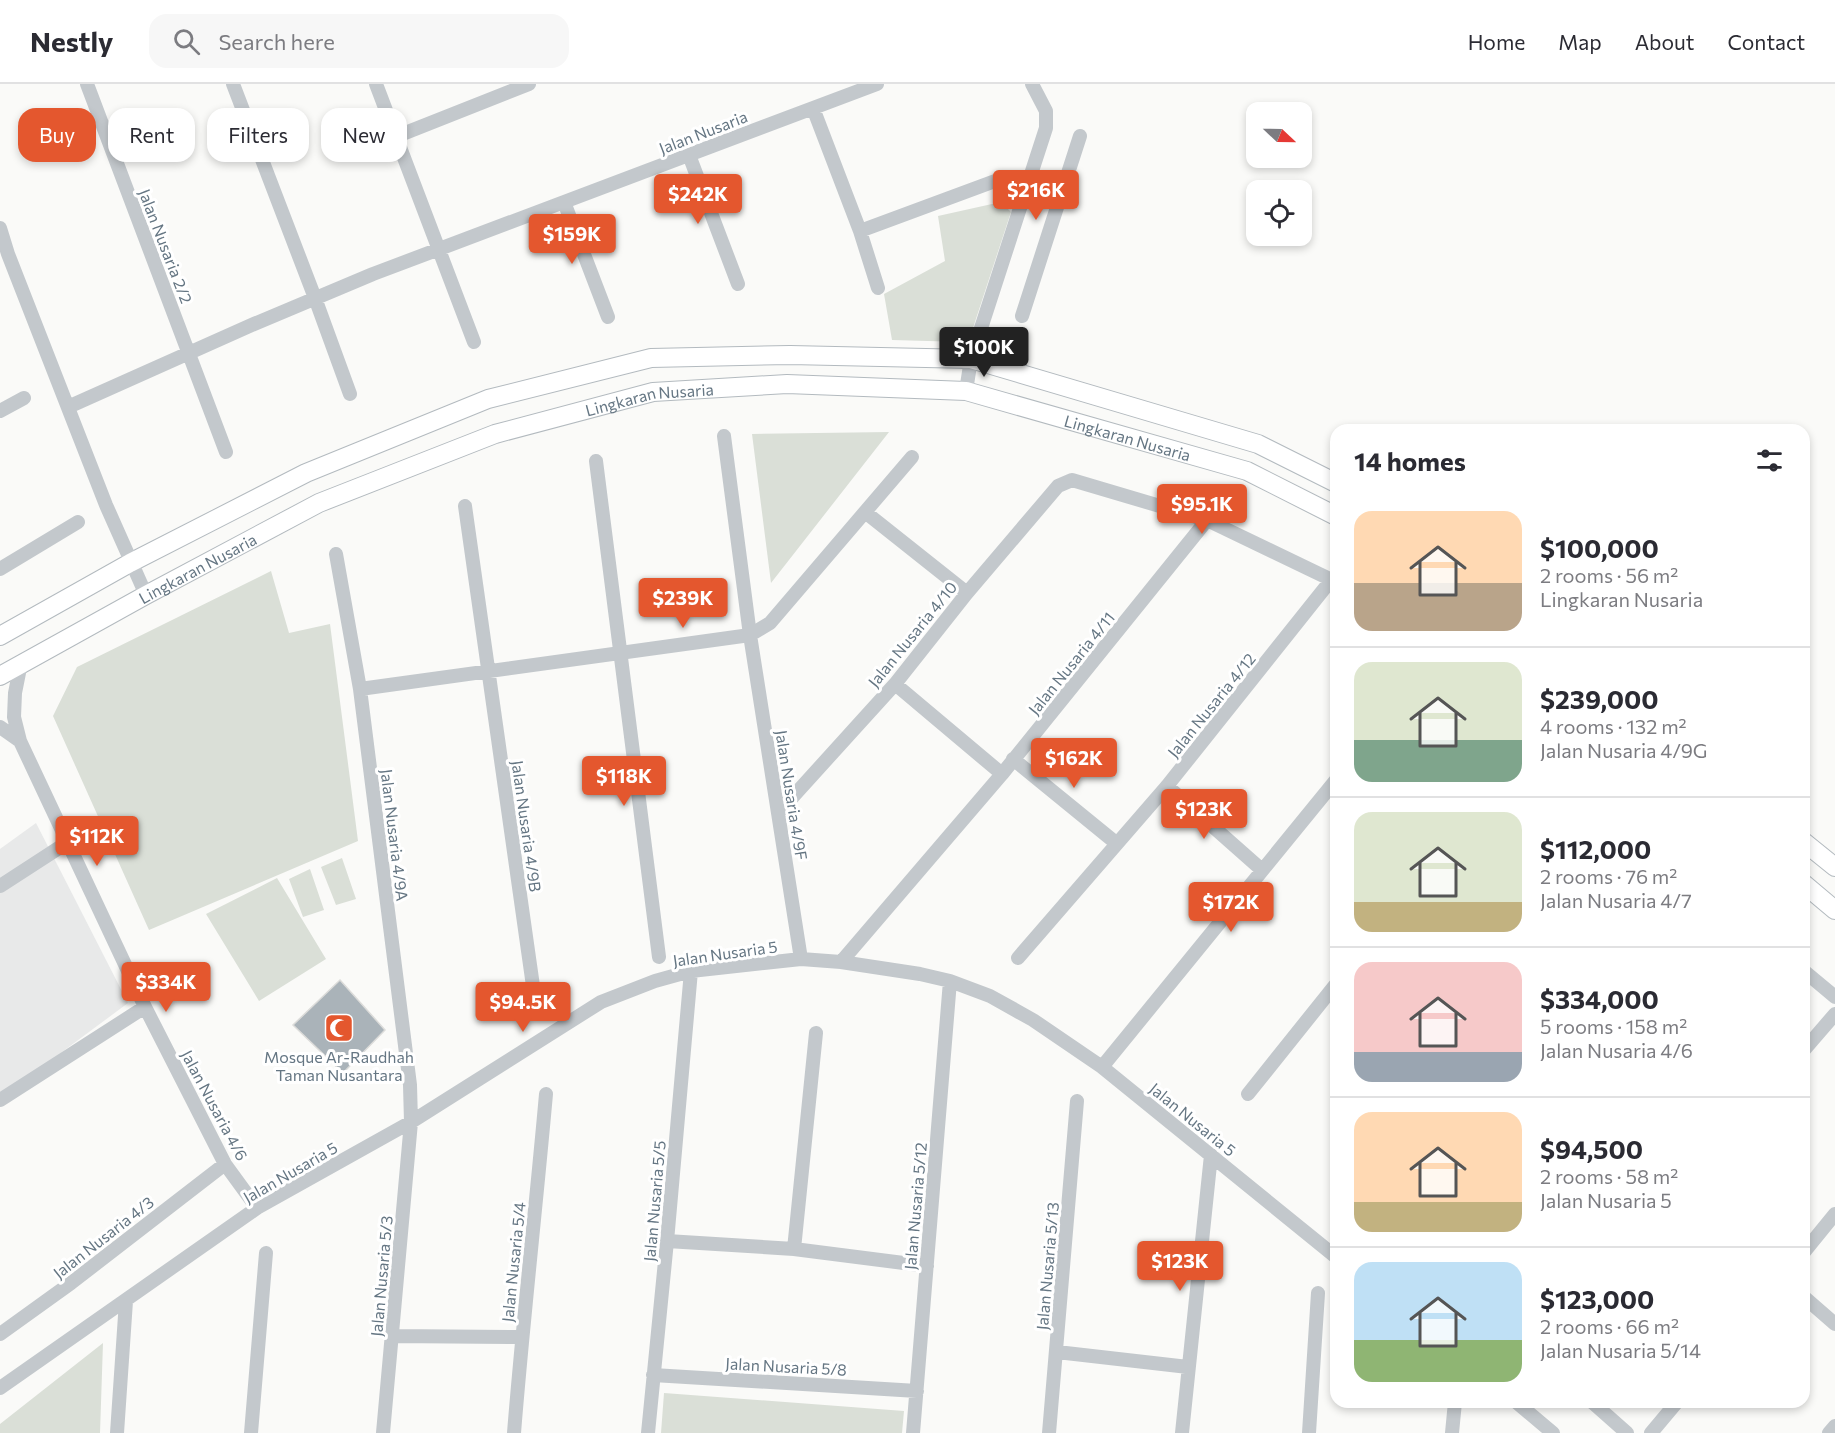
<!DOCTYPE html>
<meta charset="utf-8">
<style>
:root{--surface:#fff;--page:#f7f7f7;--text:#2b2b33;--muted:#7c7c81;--line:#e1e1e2;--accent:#e4572e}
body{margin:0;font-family:Commissioner,sans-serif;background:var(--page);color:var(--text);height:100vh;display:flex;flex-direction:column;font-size:22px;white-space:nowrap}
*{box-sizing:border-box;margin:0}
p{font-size:20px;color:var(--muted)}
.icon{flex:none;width:33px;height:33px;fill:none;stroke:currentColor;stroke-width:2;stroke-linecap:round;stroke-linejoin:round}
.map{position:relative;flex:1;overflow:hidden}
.sheet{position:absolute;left:1330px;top:340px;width:480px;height:984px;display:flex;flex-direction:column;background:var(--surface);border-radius:18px;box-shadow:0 3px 9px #0003}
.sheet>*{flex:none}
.hud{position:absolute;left:18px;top:24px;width:570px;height:54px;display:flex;gap:12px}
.needle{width:39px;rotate:112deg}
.tools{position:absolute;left:1246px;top:18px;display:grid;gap:12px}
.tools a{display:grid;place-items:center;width:66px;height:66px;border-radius:12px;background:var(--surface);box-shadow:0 3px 9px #0003;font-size:30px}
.price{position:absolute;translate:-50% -51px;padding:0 14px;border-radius:6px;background:var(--accent);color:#fff;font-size:20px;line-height:39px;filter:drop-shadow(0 2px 3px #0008)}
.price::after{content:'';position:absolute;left:50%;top:36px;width:18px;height:14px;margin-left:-9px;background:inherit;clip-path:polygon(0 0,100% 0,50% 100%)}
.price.selected{background:#222;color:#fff}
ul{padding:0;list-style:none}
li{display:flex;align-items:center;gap:18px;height:150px;padding:0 24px}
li+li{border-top:2px solid var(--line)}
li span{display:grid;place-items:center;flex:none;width:168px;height:120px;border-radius:18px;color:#555}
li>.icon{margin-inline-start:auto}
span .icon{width:72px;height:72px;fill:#fffc;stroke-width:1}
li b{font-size:26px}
h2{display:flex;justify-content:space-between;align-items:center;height:72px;padding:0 24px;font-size:26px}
.pill{padding:0 21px;border-radius:18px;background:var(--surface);box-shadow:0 3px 9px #0003;font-size:21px;line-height:54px}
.pill.selected{background:var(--accent);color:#fff}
header{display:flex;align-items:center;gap:36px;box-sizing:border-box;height:84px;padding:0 30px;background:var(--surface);border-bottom:2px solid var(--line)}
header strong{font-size:28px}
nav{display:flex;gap:33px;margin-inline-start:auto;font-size:21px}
.search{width:420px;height:54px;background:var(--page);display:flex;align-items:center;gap:15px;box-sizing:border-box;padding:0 21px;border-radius:18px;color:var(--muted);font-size:22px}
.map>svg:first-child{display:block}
.built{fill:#e8e9e9}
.green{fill:#dadfd7}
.building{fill:#aab3b9;stroke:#dcdcda;stroke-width:1.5}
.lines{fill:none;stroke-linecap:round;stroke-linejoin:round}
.secondary-casing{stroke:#b3babf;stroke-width:20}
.minor{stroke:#c3c8cc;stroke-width:14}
.secondary{stroke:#fff;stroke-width:18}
.labels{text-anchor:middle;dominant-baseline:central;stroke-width:6;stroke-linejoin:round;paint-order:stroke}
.street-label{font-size:16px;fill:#657683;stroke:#fff}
.poi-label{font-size:16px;fill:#657683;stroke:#fff}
</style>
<header>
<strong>Nestly</strong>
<div class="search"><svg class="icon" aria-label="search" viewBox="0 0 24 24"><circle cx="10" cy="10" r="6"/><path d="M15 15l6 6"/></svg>Search here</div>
<nav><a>Home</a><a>Map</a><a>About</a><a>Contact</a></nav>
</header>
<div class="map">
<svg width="1835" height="1349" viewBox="0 0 1835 1349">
<rect width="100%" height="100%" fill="#fafaf8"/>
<path class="built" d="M 36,739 L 128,919 L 0,1014 L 0,765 Z"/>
<path class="green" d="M 1001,118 L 1011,128 L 972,247 L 963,258 L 892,256 L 884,210 L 945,177 L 938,132 Z
M 889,348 L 771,499 L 752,350 Z
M 271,487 L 289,549 L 330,540 L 358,757 L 149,846 L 53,632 L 77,583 Z
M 342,774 L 356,815 L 336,821 L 321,783 Z
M 310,785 L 324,826 L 303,833 L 289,795 Z
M 277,794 L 326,875 L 259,917 L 206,830 Z
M 103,1259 L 100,1349 L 0,1349 L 0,1340 Z
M 664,1309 L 904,1327 L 902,1349 L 661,1349 Z"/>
<path class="building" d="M 340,896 L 385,946 L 343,989 L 293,941 Z"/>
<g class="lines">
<g class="secondary-casing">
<g id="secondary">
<path d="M 0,552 L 130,479 L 306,389 L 488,315 L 651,274 L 790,271 L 971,275 L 1258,360 L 1336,399"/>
<path id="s1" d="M 0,592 L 146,511 L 319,419 L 495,350 L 653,308 L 787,300 L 966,307 L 1247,387 L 1336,432"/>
<path d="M 1804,758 L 1835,783"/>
<path d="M 1804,800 L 1835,826"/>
</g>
</g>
<path class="minor" d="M 87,0 L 226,368
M 233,0 L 315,214 L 350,310
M 376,0 L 474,258
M 813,24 L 860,147 L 878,204
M 395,53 L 529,0
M 689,71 L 738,200
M 564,118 L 608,233
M 0,144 L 8,170 L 106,421 L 146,511
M 860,147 L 995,97
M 1022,232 L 1080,52
M 966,307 L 971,275 L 1046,44 L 1046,27 L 1032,0
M 68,323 L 254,240 L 373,190 L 877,0
M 0,327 L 24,314
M 724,352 L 750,551 L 801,875
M 596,377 L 659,873
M 465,422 L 533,902
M 865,428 L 967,509
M 336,470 L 360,605 L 410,1001 L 411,1038 L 383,1349
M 0,485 L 78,438
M 21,579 L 15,609 L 14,633 L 20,657 L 145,923
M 895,600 L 1002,690
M 360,605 L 750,551 L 770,539 L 912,373
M 0,643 L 20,657
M 1013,675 L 1116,759
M 1167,702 L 1262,786
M 779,728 L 895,600 L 967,509 L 1058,402 L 1072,396 L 1207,436 L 1336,498
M 0,802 L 68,758
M 1018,874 L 1167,702 L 1332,495
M 841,878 L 1002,690 L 1207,436
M 1804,887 L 1835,913
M 1804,966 L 1835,930
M 1102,983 L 1336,696
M 1248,1010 L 1336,900
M 0,1016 L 145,923 L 225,1080 L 257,1124
M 667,1157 L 794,1165 L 927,1182
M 794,1165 L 816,949
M 1804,1168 L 1835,1130
M 1804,1213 L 1835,1240
M 0,1250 L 71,1199 L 225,1080
M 392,1252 L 522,1253
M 1057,1268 L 1188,1283
M 653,1291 L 917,1307
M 0,1304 L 257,1124 L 411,1038 L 601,918 L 655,897 L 691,887 L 801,875 L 841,878 L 920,890 L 950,897 L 990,912 L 1033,936 L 1102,983 L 1336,1173
M 1516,1318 L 1553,1349
M 1592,1318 L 1627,1349
M 117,1349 L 126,1217
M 251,1349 L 266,1169
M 514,1349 C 523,1236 536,1123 546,1010
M 648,1349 L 667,1157 L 691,887
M 913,1349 L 950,897
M 1049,1349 L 1077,1017
M 1182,1349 L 1211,1071
M 1309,1349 L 1318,1209
M 1452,1349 L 1455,1318
M 1651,1349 L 1677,1318
M 1829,1349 L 1835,1342"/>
<use href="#secondary" class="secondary"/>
</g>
<defs>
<g id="mosque-square" transform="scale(1.5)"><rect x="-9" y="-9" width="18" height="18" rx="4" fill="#e4572e" stroke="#fff"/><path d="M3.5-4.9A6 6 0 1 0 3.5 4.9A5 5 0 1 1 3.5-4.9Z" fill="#fff"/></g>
</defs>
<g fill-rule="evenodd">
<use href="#mosque-square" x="339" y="944"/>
</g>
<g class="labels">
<g class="street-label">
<text transform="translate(703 48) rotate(-21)">Jalan Nusaria</text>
<text transform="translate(166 162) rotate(69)">Jalan Nusaria 2/2</text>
<text stroke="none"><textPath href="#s1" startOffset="711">Lingkaran Nusaria</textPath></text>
<text stroke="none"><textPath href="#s1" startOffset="1197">Lingkaran Nusaria</textPath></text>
<text stroke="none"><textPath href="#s1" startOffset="225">Lingkaran Nusaria</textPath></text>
<text transform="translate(912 550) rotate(-51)">Jalan Nusaria 4/10</text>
<text transform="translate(1071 579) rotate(-51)">Jalan Nusaria 4/11</text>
<text transform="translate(1211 621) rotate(-51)">Jalan Nusaria 4/12</text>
<text transform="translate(792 711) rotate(81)">Jalan Nusaria 4/9F</text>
<text transform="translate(527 742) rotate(82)">Jalan Nusaria 4/9B</text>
<text transform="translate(395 751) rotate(83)">Jalan Nusaria 4/9A</text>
<text transform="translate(725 869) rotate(-8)">Jalan Nusaria 5</text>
<text transform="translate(215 1021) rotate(62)">Jalan Nusaria 4/6</text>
<text transform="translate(1193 1035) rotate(39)">Jalan Nusaria 5</text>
<text transform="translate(290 1088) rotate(-30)">Jalan Nusaria 5</text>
<text transform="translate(654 1117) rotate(-85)">Jalan Nusaria 5/5</text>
<text transform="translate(915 1122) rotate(-85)">Jalan Nusaria 5/12</text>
<text transform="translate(103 1153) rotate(-38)">Jalan Nusaria 4/3</text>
<text transform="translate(513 1178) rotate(-84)">Jalan Nusaria 5/4</text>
<text transform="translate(1047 1182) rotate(-85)">Jalan Nusaria 5/13</text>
<text transform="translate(381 1192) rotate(-85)">Jalan Nusaria 5/3</text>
<text transform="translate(786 1282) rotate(3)">Jalan Nusaria 5/8</text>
</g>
<g class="poi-label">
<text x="339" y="972">Mosque Ar-Raudhah<tspan x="339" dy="18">Taman Nusantara</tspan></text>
</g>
</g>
</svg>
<div class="tools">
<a><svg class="needle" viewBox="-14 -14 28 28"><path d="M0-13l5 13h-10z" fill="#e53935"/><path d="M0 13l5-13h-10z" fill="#7c7c81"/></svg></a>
<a><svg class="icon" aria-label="locate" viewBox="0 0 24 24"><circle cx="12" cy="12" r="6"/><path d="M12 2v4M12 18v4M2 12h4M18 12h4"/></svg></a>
</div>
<b class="price" style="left:1036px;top:137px">$216K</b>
<b class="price" style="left:698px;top:141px">$242K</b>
<b class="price" style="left:572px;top:181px">$159K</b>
<b class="price selected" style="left:984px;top:294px">$100K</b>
<b class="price" style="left:1202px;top:451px">$95.1K</b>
<b class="price" style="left:683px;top:545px">$239K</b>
<b class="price" style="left:1074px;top:705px">$162K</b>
<b class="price" style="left:624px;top:723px">$118K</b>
<b class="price" style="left:1204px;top:756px">$123K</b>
<b class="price" style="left:97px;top:783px">$112K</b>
<b class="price" style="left:1231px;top:849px">$172K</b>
<b class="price" style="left:166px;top:929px">$334K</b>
<b class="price" style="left:523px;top:949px">$94.5K</b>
<b class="price" style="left:1180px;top:1208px">$123K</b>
<div class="hud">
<a class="pill selected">Buy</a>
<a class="pill">Rent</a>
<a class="pill">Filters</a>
<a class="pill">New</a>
</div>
<section class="sheet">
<h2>14 homes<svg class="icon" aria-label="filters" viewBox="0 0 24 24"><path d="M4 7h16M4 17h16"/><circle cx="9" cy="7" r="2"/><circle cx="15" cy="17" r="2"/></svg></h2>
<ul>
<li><span style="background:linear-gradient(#ffd9b3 60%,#b9a48a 0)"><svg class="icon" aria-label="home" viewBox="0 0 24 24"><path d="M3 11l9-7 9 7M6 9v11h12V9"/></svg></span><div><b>$100,000</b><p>2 rooms · 56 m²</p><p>Lingkaran Nusaria</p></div></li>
<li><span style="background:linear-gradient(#dfe7d0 65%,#7fa58c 0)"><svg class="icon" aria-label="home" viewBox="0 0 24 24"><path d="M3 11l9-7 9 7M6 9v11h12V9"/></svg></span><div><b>$239,000</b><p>4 rooms · 132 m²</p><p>Jalan Nusaria 4/9G</p></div></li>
<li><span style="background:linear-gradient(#dfe7d0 75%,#c2b280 0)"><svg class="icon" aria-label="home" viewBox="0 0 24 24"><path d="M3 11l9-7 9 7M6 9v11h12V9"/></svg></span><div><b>$112,000</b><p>2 rooms · 76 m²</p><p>Jalan Nusaria 4/7</p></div></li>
<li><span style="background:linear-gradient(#f6c9c9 75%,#9aa5b1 0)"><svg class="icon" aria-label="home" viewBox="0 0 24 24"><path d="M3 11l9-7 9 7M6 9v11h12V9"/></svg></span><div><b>$334,000</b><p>5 rooms · 158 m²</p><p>Jalan Nusaria 4/6</p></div></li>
<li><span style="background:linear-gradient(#ffd9b3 75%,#c2b280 0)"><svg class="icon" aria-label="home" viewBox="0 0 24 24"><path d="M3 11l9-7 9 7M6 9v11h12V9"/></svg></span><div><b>$94,500</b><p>2 rooms · 58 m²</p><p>Jalan Nusaria 5</p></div></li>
<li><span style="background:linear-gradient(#bfe0f5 65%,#8fb573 0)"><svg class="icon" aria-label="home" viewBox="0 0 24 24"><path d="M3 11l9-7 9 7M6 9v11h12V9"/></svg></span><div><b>$123,000</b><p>2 rooms · 66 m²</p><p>Jalan Nusaria 5/14</p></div></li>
</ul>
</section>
</div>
